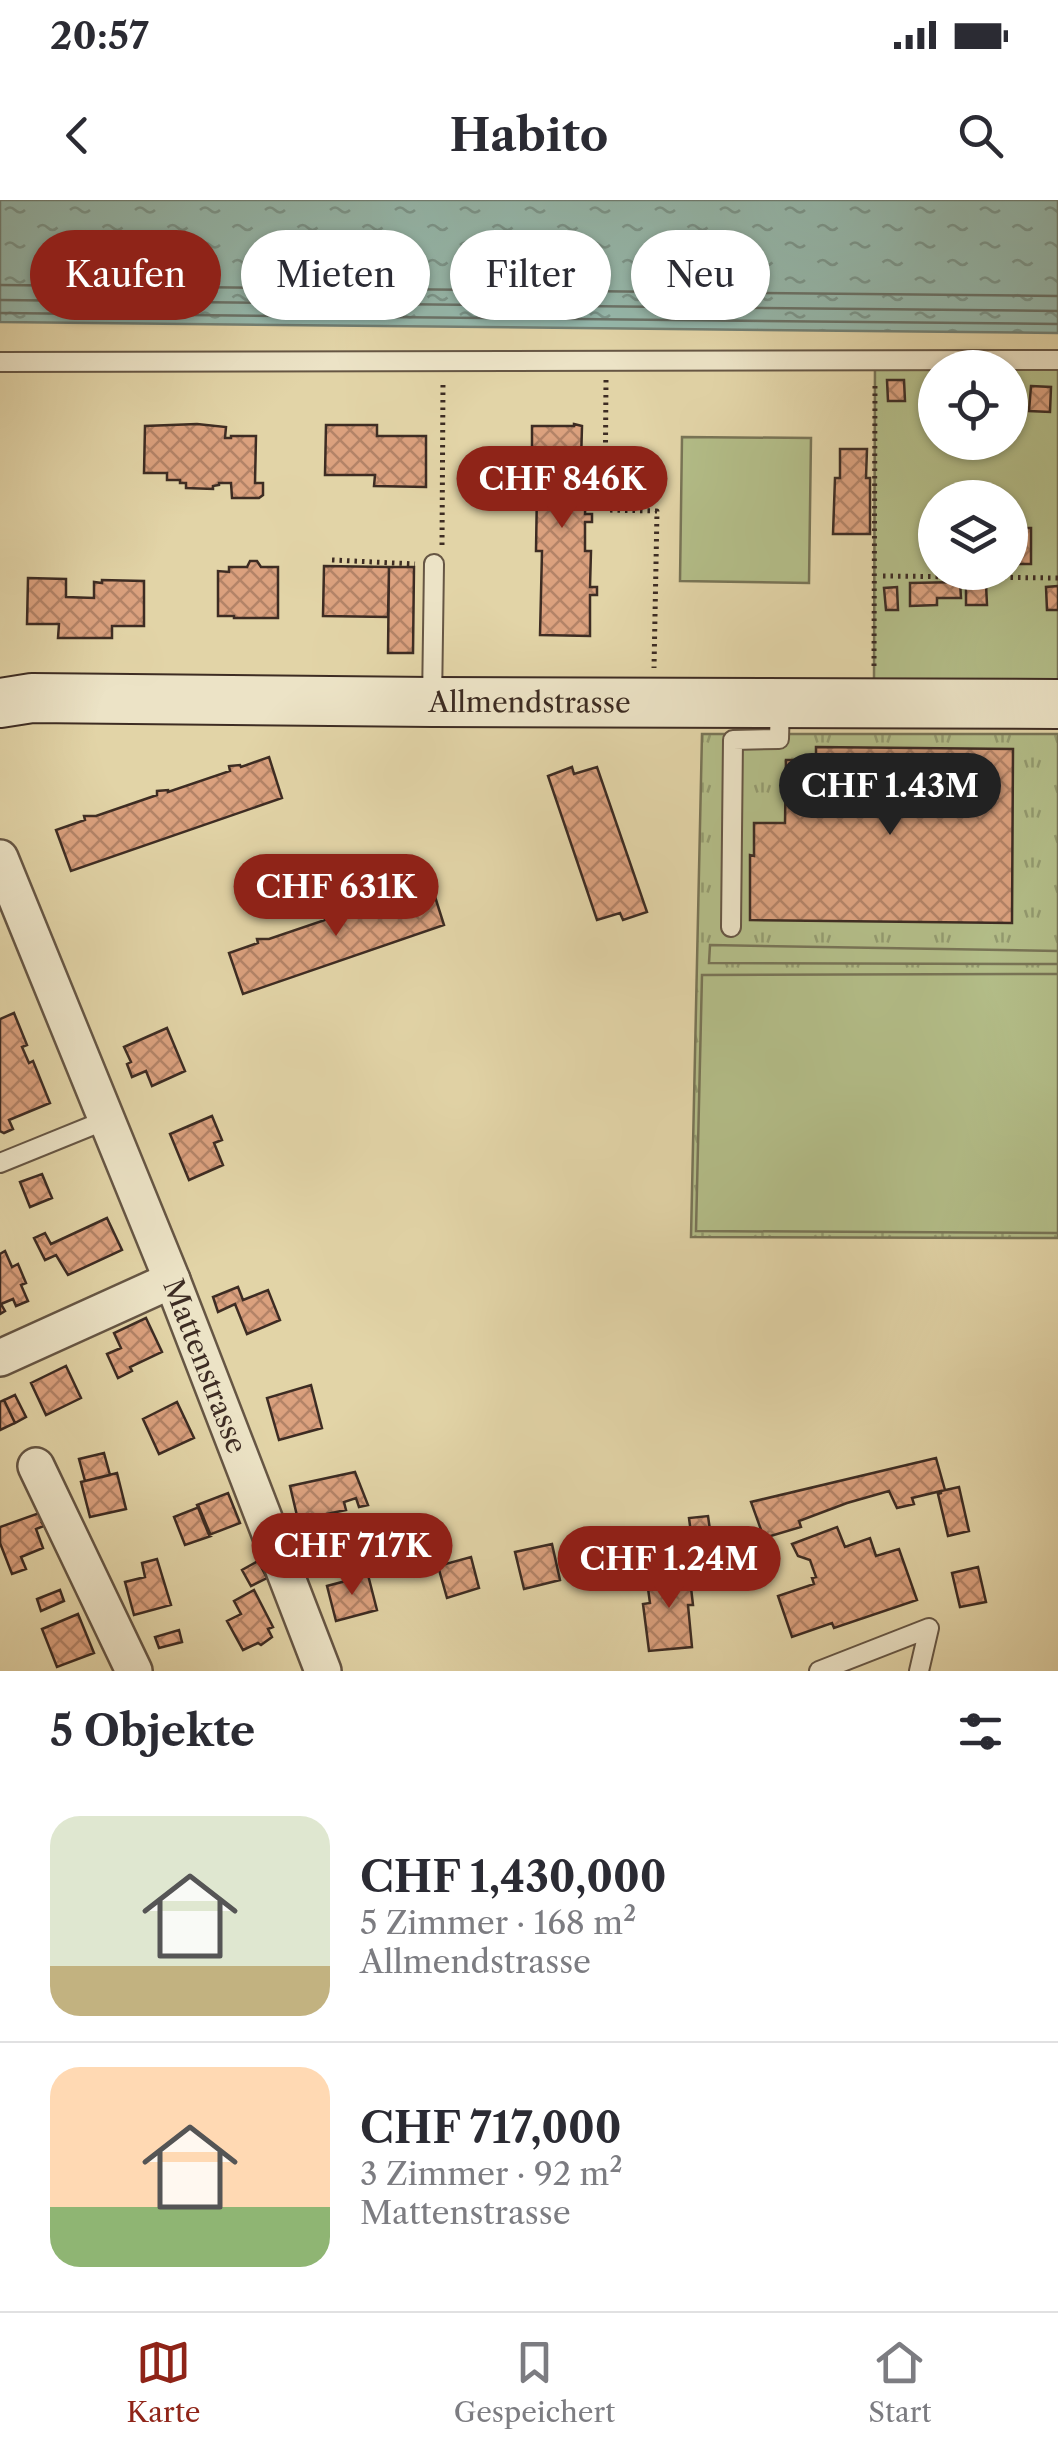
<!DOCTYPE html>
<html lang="de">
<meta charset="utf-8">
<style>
:root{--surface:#fff;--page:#f2f2f3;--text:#2b2b33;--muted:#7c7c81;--line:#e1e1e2;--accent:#8f2418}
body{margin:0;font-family:"Libre Caslon Text",serif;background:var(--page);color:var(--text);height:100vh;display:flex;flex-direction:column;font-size:38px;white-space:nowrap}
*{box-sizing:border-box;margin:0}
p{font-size:32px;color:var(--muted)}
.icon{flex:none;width:55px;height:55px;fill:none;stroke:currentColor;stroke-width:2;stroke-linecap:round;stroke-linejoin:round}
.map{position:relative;height:1471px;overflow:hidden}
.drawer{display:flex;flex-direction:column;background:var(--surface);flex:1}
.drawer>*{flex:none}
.hud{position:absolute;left:30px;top:30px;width:1000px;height:90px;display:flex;gap:20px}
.tools{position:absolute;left:918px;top:150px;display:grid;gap:20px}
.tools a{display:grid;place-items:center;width:110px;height:110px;border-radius:50%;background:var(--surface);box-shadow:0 2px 8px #0004;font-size:50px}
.price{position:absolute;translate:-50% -85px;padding:0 22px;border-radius:35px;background:var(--accent);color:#fff;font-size:32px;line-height:65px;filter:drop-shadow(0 2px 5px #0008)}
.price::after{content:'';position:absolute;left:50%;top:60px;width:30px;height:22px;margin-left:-15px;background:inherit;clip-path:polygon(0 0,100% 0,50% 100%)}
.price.active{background:#222;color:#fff}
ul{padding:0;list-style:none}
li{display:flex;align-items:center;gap:30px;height:250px;padding:0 50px}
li+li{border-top:2px solid var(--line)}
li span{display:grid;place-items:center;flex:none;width:280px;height:200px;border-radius:30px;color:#555}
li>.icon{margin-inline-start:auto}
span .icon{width:120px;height:120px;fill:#fffc;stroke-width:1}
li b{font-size:42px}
h2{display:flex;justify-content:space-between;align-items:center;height:120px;padding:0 50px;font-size:42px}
.pill{padding:0 35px;border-radius:45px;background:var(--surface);box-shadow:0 2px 8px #0004;font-size:35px;line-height:90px}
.pill.active{background:var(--accent);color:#fff}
.status{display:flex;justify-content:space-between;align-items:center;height:70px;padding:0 50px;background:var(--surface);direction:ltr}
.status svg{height:28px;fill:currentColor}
header{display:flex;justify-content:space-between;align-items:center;height:130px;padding:0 50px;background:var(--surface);font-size:45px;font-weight:700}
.menu{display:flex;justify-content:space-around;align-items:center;height:140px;border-top:2px solid var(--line);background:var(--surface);font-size:28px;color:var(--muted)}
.menu a{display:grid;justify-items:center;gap:5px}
.menu .active{color:var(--accent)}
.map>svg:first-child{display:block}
.park{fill:url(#park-tufts);stroke:#787456;stroke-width:2.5}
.garden{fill:#b3bd88;stroke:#787456;stroke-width:2.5;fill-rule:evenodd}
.water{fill:url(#water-ripples);stroke:#728075;stroke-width:2.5}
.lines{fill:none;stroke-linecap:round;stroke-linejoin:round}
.shore{stroke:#697268;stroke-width:2.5}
.building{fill:url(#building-cross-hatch);stroke:#3d2c23;stroke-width:2.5}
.lane-casing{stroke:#665644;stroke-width:22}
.street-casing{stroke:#665644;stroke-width:40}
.secondary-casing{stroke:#3d2c23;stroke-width:52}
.path{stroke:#3d2c23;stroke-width:5;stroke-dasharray:2.5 5;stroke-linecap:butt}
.lane{stroke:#ece3c6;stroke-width:18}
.street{stroke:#ece3c6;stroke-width:35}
.secondary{stroke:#ece3c6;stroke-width:48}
.labels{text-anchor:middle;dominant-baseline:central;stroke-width:8;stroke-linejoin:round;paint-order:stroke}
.street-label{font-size:28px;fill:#3d2c23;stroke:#ece3c6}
</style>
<div class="status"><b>20:57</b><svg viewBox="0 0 49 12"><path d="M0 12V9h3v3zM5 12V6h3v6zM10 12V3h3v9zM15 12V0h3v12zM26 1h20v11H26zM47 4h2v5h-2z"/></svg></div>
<header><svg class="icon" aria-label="back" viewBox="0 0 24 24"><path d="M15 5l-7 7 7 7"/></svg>Habito<svg class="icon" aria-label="search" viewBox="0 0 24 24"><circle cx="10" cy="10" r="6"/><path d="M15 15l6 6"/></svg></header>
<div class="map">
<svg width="1058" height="1471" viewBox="0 0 1058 1471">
<defs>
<pattern id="park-tufts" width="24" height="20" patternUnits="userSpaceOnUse" patternTransform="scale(2.5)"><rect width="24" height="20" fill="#b3bd88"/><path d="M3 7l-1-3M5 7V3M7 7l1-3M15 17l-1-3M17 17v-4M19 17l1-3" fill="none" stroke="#939a6f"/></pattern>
<pattern id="water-ripples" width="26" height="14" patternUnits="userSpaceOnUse" patternTransform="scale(2.5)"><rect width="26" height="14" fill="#95b8ac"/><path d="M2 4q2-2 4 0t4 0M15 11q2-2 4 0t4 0" fill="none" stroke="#7b968c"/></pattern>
<pattern id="building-cross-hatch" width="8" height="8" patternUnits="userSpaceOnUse" patternTransform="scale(2.5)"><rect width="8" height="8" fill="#dba17e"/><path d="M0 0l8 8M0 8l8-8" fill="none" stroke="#b38367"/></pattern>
</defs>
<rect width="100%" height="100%" fill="#e2d4a7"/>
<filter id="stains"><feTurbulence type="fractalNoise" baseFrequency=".002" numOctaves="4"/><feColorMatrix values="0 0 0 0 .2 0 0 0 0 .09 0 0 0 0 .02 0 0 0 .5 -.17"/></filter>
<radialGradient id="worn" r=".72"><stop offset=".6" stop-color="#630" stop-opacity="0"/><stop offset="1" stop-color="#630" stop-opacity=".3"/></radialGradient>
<path class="park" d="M 702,534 L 1058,534 L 1058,1038 L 691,1037 Z"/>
<path class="garden" d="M 875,159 L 1058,162 L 1058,484 L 874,482 ZM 935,168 L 1010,168 L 1010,242 L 935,242 ZM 935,298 L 1010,298 L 1010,372 L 935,372 Z
M 682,237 L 811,238 L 809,383 L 680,381 Z
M 710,745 L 1058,751 L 1058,764 L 709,763 Z
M 1058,774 L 1058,1033 L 696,1031 L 702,775 Z"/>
<path class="water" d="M 0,0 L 1058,0 L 1058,133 L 0,122 Z"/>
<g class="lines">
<path class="shore" d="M 0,85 L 1058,96
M 0,100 L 1058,111
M 0,113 L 1058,124"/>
</g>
<path class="building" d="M 887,180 L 904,180 L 905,201 L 888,201 Z
M 1031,186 L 1051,187 L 1050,212 L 1029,211 Z
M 197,224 L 226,227 L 225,238 L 231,238 L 231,236 L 256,236 L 255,283 L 263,283 L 263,295 L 259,298 L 232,298 L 231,283 L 219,283 L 219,285 L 213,286 L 213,289 L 186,288 L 186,283 L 180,283 L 180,280 L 167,280 L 167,273 L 144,273 L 145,226 Z
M 574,224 L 582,226 L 581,262 L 588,262 L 588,270 L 581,270 L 581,289 L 586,289 L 585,314 L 592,314 L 592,322 L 585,322 L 585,351 L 591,351 L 590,387 L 597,387 L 597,395 L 590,395 L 590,436 L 540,435 L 542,351 L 536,351 L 537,289 L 532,289 L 532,226 L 574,226 Z
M 326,225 L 377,225 L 377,236 L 426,236 L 426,287 L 374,286 L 375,275 L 325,275 Z
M 840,249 L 867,249 L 866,278 L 870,278 L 870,334 L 833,334 L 835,278 L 840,278 Z
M 1014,328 L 1031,328 L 1031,364 L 1010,364 L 1010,351 L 1014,351 Z
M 250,361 L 257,361 L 261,367 L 278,367 L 278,418 L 234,418 L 234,416 L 218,416 L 218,371 L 229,372 L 229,367 L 247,367 Z
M 324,366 L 389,367 L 388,417 L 323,416 Z
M 389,367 L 414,367 L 413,453 L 388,453 Z
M 28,378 L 66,379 L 66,397 L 94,398 L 94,382 L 102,383 L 102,380 L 144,381 L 144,426 L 112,426 L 112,438 L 58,438 L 59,424 L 27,424 Z
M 960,382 L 961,398 L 937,398 L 937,405 L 910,406 L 910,383 Z
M 966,384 L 986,384 L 987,405 L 966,405 Z
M 1058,386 L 1058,410 L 1047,410 L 1046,387 Z
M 897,387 L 898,410 L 886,410 L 884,388 Z
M 816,547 L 1013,549 L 1012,723 L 750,720 L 750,655 L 754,656 L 754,623 L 785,623 L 786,560 L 816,560 Z
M 269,557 L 282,598 L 71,671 L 56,630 L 85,620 L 84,616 L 96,616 L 157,595 L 157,591 L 168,590 L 168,592 L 230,571 L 229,566 L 240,565 L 241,567 Z
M 572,567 L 574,574 L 597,567 L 647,712 L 623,720 L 620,713 L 597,720 L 548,576 Z
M 431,684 L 444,725 L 243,794 L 229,753 L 258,743 L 257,739 L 269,739 L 325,720 L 324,716 L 335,715 L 336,717 L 392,697 L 391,693 L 402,692 L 403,694 Z
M 14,813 L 27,845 L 22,847 L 29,863 L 33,861 L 50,903 L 9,920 L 13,929 L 4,933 L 0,931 L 0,819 Z
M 167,828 L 185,871 L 152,886 L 146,871 L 132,877 L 127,864 L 131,862 L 124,847 Z
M 212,916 L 222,940 L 214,943 L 223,965 L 189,980 L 170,934 Z
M 42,974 L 52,998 L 30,1007 L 20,982 Z
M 107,1018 L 122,1050 L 68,1075 L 56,1055 L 45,1060 L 34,1038 L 45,1033 L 51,1044 Z
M 5,1051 L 12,1067 L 18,1064 L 26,1083 L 21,1085 L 28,1101 L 16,1106 L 13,1099 L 1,1104 L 5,1111 L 0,1114 L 0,1054 Z
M 238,1087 L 243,1100 L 268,1090 L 280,1120 L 247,1134 L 235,1104 L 218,1112 L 213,1097 Z
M 146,1118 L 162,1152 L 130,1167 L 132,1171 L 118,1178 L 107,1154 L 121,1148 L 114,1133 Z
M 66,1166 L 81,1198 L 46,1215 L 31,1183 Z
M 311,1185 L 322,1228 L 279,1240 L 267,1198 Z
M 15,1195 L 26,1217 L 15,1223 L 4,1200 Z
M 4,1200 L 15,1223 L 0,1230 L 0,1202 Z
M 177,1202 L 194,1238 L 159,1254 L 143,1219 Z
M 104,1253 L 110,1275 L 85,1281 L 79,1259 Z
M 936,1258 L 945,1290 L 912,1298 L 914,1304 L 897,1308 L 889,1291 L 847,1303 L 799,1321 L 801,1327 L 764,1338 L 751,1302 Z
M 355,1272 L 368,1305 L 359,1307 L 356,1298 L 344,1302 L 346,1310 L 298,1320 L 290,1286 Z
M 117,1273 L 126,1309 L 90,1317 L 81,1282 Z
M 959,1287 L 969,1331 L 948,1336 L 938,1294 L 941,1293 L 941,1291 Z
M 228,1293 L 240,1323 L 209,1335 L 197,1305 Z
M 199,1307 L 211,1336 L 185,1345 L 174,1317 Z
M 42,1312 L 46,1322 L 42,1323 L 44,1326 L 36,1329 L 43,1348 L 21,1357 L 26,1369 L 12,1374 L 0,1343 L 0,1327 Z
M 708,1316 L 710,1330 L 691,1333 L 689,1318 Z
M 837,1327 L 845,1347 L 870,1338 L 876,1356 L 899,1349 L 917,1400 L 834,1428 L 832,1423 L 792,1437 L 778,1396 L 814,1384 L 812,1378 L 816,1377 L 810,1360 L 798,1356 L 792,1344 Z
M 710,1337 L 713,1363 L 689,1366 L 685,1340 Z
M 552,1344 L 560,1380 L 524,1389 L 515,1352 Z
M 471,1357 L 479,1388 L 447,1398 L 438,1366 Z
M 157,1359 L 171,1405 L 134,1415 L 125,1382 L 145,1377 L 142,1363 Z
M 258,1361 L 267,1378 L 251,1386 L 242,1370 Z
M 740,1361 L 744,1376 L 717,1383 L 713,1368 Z
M 978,1367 L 986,1402 L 960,1407 L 952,1373 Z
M 689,1370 L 693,1405 L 688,1405 L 692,1447 L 649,1451 L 643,1404 L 650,1403 L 646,1374 Z
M 368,1375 L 377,1410 L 336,1421 L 327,1386 Z
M 60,1390 L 64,1401 L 41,1411 L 37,1399 Z
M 254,1390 L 273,1427 L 268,1429 L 272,1437 L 261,1445 L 258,1443 L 243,1450 L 227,1421 L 241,1414 L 234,1401 Z
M 78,1414 L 94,1453 L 57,1467 L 42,1429 Z
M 179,1430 L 182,1442 L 159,1448 L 155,1437 Z"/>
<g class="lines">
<g class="lane-casing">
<path id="lane" d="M 0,162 L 1058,160
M 432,502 L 434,364
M 731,727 L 733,540 L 779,539 L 780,503
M 0,963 L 106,920
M 819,1471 L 929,1428 L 919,1471"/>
</g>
<g class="street-casing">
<g id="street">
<path id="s1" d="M 0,658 L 172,1080 L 323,1471"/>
<path d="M 0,1158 L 172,1080"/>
<path d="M 36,1266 L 134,1471"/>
</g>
</g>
<g class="secondary-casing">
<g id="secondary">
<path id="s2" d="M 0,503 L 32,498 L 432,502 L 1058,504"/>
</g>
</g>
<path class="path" d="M 606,180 L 605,310 L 657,311 L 654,468
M 442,345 L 443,181
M 332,360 L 415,364
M 883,376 L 1058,378
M 874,466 L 875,182"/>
<use href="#lane" class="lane"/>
<use href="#street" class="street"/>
<use href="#secondary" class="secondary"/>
</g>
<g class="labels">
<g class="street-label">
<text stroke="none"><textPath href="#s2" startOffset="530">Allmendstrasse</textPath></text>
<text stroke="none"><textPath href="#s1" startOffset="548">Mattenstrasse</textPath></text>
</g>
</g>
<rect width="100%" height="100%" filter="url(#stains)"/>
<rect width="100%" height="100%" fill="url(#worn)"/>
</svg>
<div class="tools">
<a><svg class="icon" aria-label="locate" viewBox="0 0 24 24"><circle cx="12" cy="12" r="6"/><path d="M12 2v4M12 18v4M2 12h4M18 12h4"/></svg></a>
<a><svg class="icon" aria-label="layers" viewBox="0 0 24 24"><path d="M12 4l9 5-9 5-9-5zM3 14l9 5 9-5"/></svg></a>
</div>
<b class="price" style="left:562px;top:331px">CHF 846K</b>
<b class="price active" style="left:890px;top:638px">CHF 1.43M</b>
<b class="price" style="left:336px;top:739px">CHF 631K</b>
<b class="price" style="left:352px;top:1398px">CHF 717K</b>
<b class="price" style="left:669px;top:1411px">CHF 1.24M</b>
<div class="hud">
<a class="pill active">Kaufen</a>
<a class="pill">Mieten</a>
<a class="pill">Filter</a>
<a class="pill">Neu</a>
</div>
</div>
<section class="drawer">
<h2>5 Objekte<svg class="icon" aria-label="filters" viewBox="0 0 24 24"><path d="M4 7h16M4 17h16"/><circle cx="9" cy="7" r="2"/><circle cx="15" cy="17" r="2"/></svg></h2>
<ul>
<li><span style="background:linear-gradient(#dfe7d0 75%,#c2b280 0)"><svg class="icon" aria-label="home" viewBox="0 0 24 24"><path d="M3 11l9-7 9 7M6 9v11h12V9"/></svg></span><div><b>CHF 1,430,000</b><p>5 Zimmer · 168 m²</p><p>Allmendstrasse</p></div></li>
<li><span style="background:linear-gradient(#ffd9b3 70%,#8fb573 0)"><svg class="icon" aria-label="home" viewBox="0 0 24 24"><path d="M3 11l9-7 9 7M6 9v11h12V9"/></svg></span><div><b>CHF 717,000</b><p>3 Zimmer · 92 m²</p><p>Mattenstrasse</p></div></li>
</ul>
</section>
<nav class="menu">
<a class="active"><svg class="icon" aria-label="map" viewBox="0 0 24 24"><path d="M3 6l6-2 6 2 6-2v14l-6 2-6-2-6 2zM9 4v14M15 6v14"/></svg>Karte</a>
<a><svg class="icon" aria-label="saved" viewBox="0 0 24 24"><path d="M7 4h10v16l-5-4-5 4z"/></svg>Gespeichert</a>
<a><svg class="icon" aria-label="home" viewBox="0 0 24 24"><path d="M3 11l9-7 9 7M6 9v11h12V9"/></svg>Start</a>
</nav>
